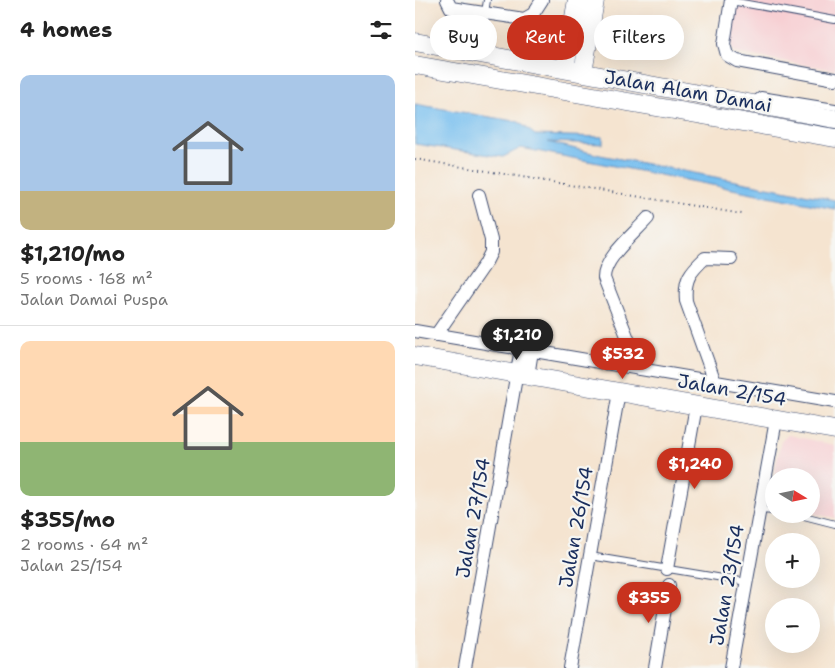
<!DOCTYPE html>
<meta charset="utf-8">
<style>
:root{--surface:#fff;--page:#f6f6f6;--text:#222;--muted:#767676;--line:#e0e0e0;--accent:#c8321e}
body{margin:0;font-family:"Shantell Sans",sans-serif;background:var(--page);color:var(--text);height:100vh;display:flex;flex-direction:column;font-size:19px;white-space:nowrap}
*{box-sizing:border-box;margin:0}
p{font-size:16px;color:var(--muted)}
.icon{flex:none;width:28px;height:28px;fill:none;stroke:currentColor;stroke-width:2;stroke-linecap:round;stroke-linejoin:round}
.map{position:relative;flex:1;overflow:hidden}
.panel{display:flex;flex-direction:column;background:var(--surface);width:415px}
.panel>*{flex:none}
.hud{position:absolute;left:15px;top:15px;width:330px;height:45px;display:flex;gap:10px}
.needle{width:32px;rotate:100deg}
.tools{position:absolute;left:350px;top:468px;display:grid;gap:10px}
.tools a{display:grid;place-items:center;width:55px;height:55px;border-radius:50%;background:var(--surface);box-shadow:0 5px 20px #0002;font-size:25px}
.price{position:absolute;translate:-50% -42px;padding:0 11px;border-radius:18px;background:var(--accent);color:#fff;font-size:16px;line-height:32px;filter:drop-shadow(0 1px 2px #0008)}
.price::after{content:'';position:absolute;left:50%;top:30px;width:15px;height:11px;margin-left:-8px;background:inherit;clip-path:polygon(0 0,100% 0,50% 100%)}
.price.current{background:#222;color:#fff}
ul{padding:0;list-style:none}
li{display:grid;align-content:center;gap:10px;height:265px;padding:0 20px}
li+li{border-top:1px solid var(--line)}
li span{display:grid;place-items:center;height:155px;border-radius:10px;color:#555}
li>.icon{margin-inline-start:auto}
span .icon{width:90px;height:90px;fill:#fffc;stroke-width:1}
li b{font-size:21px}
h2{display:flex;justify-content:space-between;align-items:center;height:60px;padding:0 20px;font-size:21px}
.pill{padding:0 18px;border-radius:22px;background:var(--surface);box-shadow:0 5px 20px #0002;font-size:18px;line-height:45px}
.pill.current{background:var(--accent);color:#fff}
main{display:flex;flex:1;min-height:0}
.map>svg:first-child{display:block}
.built{fill:#f7cfd3}
.water{fill:#78bfef;stroke:#4a77a6}
.lines{fill:none;stroke-linecap:round;stroke-linejoin:round}
.lane-casing{stroke:#3c4a6f;stroke-width:8}
.street-casing{stroke:#3c4a6f;stroke-width:14}
.secondary-casing{stroke:#3c4a6f;stroke-width:19}
.path{stroke:#3c4a6f;stroke-width:2;stroke-dasharray:1 4;stroke-linecap:butt}
.lane{stroke:#fff;stroke-width:6}
.street{stroke:#fff;stroke-width:12}
.secondary{stroke:#fff;stroke-width:18}
.labels{text-anchor:middle;dominant-baseline:central;stroke-width:4.5;stroke-linejoin:round;paint-order:stroke}
.street-label{font-size:19px;fill:#1b2f5e;stroke:#f6f6f2}
</style>
<main>
<section class="panel">
<h2>4 homes<svg class="icon" aria-label="filters" viewBox="0 0 24 24"><path d="M4 7h16M4 17h16"/><circle cx="9" cy="7" r="2"/><circle cx="15" cy="17" r="2"/></svg></h2>
<ul>
<li><span style="background:linear-gradient(#a9c7e8 75%,#c2b280 0)"><svg class="icon" aria-label="home" viewBox="0 0 24 24"><path d="M3 11l9-7 9 7M6 9v11h12V9"/></svg></span><div><b>$1,210/mo</b><p>5 rooms · 168 m²</p><p>Jalan Damai Puspa</p></div></li>
<li><span style="background:linear-gradient(#ffd9b3 65%,#8fb573 0)"><svg class="icon" aria-label="home" viewBox="0 0 24 24"><path d="M3 11l9-7 9 7M6 9v11h12V9"/></svg></span><div><b>$355/mo</b><p>2 rooms · 64 m²</p><p>Jalan 25/154</p></div></li>
</ul>
</section>
<div class="map">
<svg width="420" height="668" viewBox="0 0 420 668">
<rect width="100%" height="100%" fill="#f6f6f2"/>
<filter id="ink" filterUnits="userSpaceOnUse"><feTurbulence type="fractalNoise" baseFrequency=".02" numOctaves="2"/><feDisplacementMap in="SourceGraphic" scale="10" xChannelSelector="R" yChannelSelector="G"/><feConvolveMatrix kernelMatrix="1 2 1 2 8 2 1 2 1" color-interpolation-filters="sRGB"/></filter>
<filter id="wash" filterUnits="userSpaceOnUse"><feTurbulence type="fractalNoise" baseFrequency=".0096" numOctaves="4" result="noise"/><feDisplacementMap in="SourceGraphic" scale="20" xChannelSelector="R" yChannelSelector="G"/><feGaussianBlur stdDeviation="1.12" result="paint"/><feColorMatrix in="noise" values="0 0 0 0 0 0 0 0 0 0 0 0 0 0 0 0 0 1.4 0 .05"/><feComposite in="paint" operator="in"/></filter>
<g filter="url(#wash)">
<rect width="100%" height="100%" fill="#f5e4d0"/>
<path class="built" d="M 323,0 L 420,0 L 420,70 L 320,53 L 315,44 Z
M 373,435 L 420,445 L 420,518 L 396,513 L 396,476 L 359,476 L 366,441 Z"/>
<path class="water" d="M 0,104 L 104,122 L 120,135 L 188,137 L 188,144 L 133,142 L 185,155 L 420,200 L 420,209 L 106,148 L 88,157 L 0,144 Z"/>
</g>
<g filter="url(#ink)">
<g class="lines">
<g class="lane-casing">
<path id="lane" d="M 316,1 L 420,20
M 70,13 L 72,0
M 339,100 L 346,95 L 420,107
M 345,510 L 359,511
M 381,514 L 420,524
M 175,556 L 332,582"/>
</g>
<g class="street-casing">
<path id="street" d="M 32,0 L 36,8 L 109,19 L 118,14 L 127,0
M 316,0 L 309,44 L 312,55 L 322,61 L 420,79
M 0,331 L 420,402
M 21,335 L 70,264 L 76,252 L 76,240 L 64,195
M 225,369 L 189,278 C 189,258 219,234 233,218
M 113,376 L 117,351
M 300,382 L 271,301 C 269,279 275,272 290,258 L 316,259
M 252,569 L 281,406
M 50,668 L 106,349
M 155,668 L 204,392
M 240,668 L 254,585
M 316,668 L 361,420"/>
</g>
<g class="secondary-casing">
<path id="secondary" d="M 0,42 L 420,119
M 0,65 L 420,138
M 150,69 L 162,0
M 168,73 L 180,0
M 0,356 L 420,430"/>
</g>
<path class="path" d="M 0,159 L 327,214"/>
<use href="#lane" class="lane"/>
<use href="#street" class="street"/>
<use href="#secondary" class="secondary"/>
</g>
</g>
<g class="labels">
<g class="street-label">
<text transform="translate(273 91) rotate(10)">Jalan Alam Damai</text>
<text transform="translate(317 390) rotate(10)">Jalan 2/154</text>
<text transform="translate(58 518) rotate(-80)">Jalan 27/154</text>
<text transform="translate(161 527) rotate(-80)">Jalan 26/154</text>
<text transform="translate(312 585) rotate(-80)">Jalan 23/154</text>
</g>
</g>
</svg>
<div class="tools">
<a><svg class="needle" viewBox="-14 -14 28 28"><path d="M0-13l5 13h-10z" fill="#e53935"/><path d="M0 13l5-13h-10z" fill="#767676"/></svg></a>
<a>+</a>
<a>−</a>
</div>
<b class="price current" style="left:102px;top:361px">$1,210</b>
<b class="price" style="left:208px;top:380px">$532</b>
<b class="price" style="left:280px;top:490px">$1,240</b>
<b class="price" style="left:234px;top:624px">$355</b>
<div class="hud">
<a class="pill">Buy</a>
<a class="pill current">Rent</a>
<a class="pill">Filters</a>
</div>
</div>
</main>
